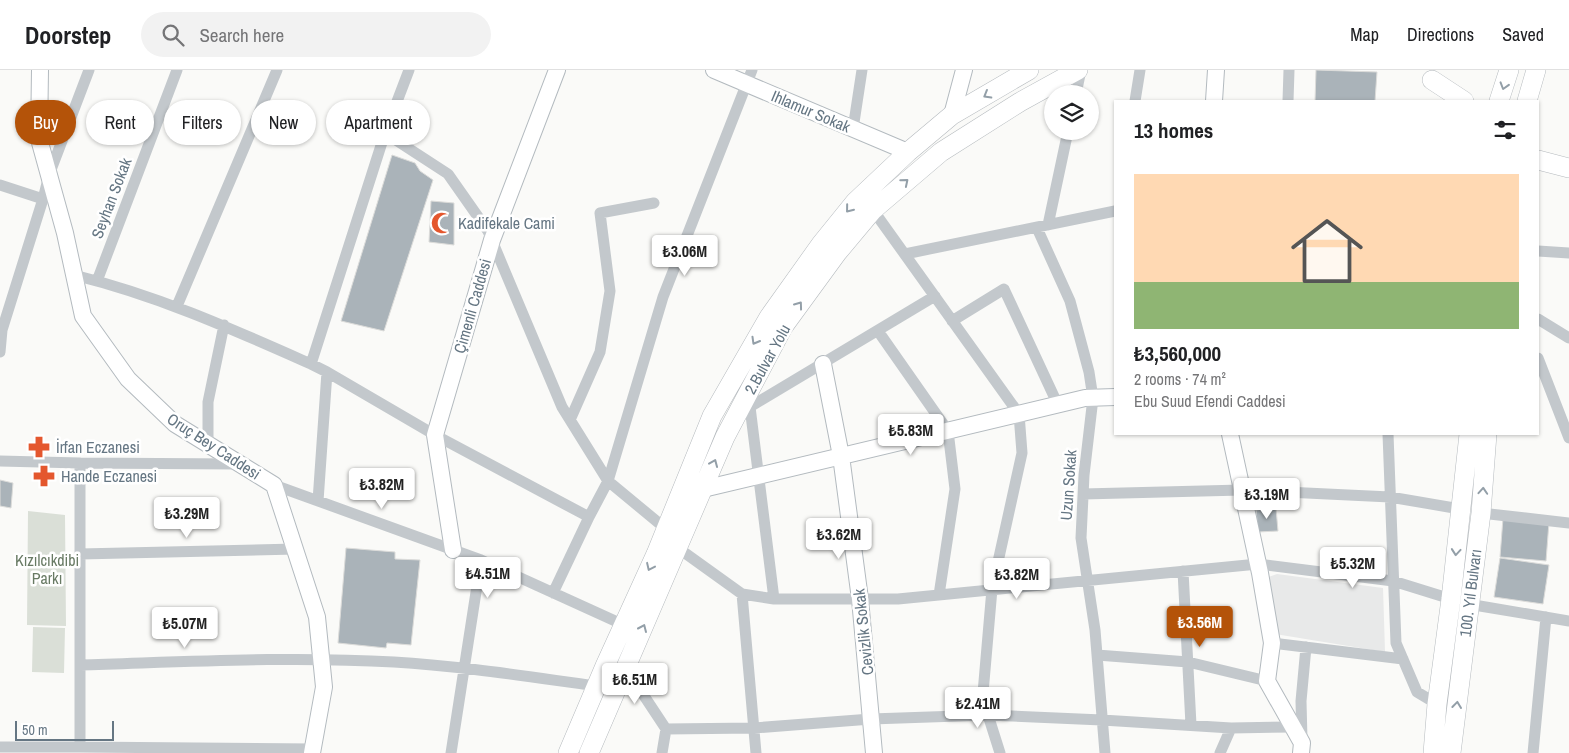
<!DOCTYPE html>
<meta charset="utf-8">
<style>
:root{--surface:#fff;--page:#f2f2f2;--text:#202124;--muted:#757577;--line:#e0e0e0;--accent:#b45309}
body{margin:0;font-family:"Archivo Narrow",sans-serif;background:var(--page);color:var(--text);height:100vh;display:flex;flex-direction:column;font-size:19px;white-space:nowrap}
*{box-sizing:border-box;margin:0}
p{font-size:16px;color:var(--muted)}
.icon{flex:none;width:28px;height:28px;fill:none;stroke:currentColor;stroke-width:2;stroke-linecap:round;stroke-linejoin:round}
.map{position:relative;flex:1;overflow:hidden}
.details{position:absolute;left:1114px;top:30px;width:425px;height:335px;display:flex;flex-direction:column;background:var(--surface);border-radius:0px;box-shadow:0 1px 4px #0004}
.details>*{flex:none}
.guide{position:absolute;left:15px;top:30px;width:475px;height:45px;display:flex;gap:10px}
.controls{position:absolute;left:1044px;top:15px;display:grid;gap:10px}
.controls a{display:grid;place-items:center;width:55px;height:55px;border-radius:50%;background:var(--surface);box-shadow:0 1px 4px #0004;font-size:25px}
.scale{position:absolute;left:15px;bottom:12px;width:99px;box-sizing:border-box;padding-left:5px;border:2px solid #657683;border-top:0;font-size:14px;line-height:18px;white-space:nowrap;color:#657683;-webkit-text-stroke:4px #fff;paint-order:stroke}
.price{position:absolute;translate:-50% -42px;padding:0 11px;border-radius:5px;background:#fff;color:#222;font-size:16px;line-height:32px;filter:drop-shadow(0 1px 2px #0008)}
.price::after{content:'';position:absolute;left:50%;top:30px;width:15px;height:11px;margin-left:-8px;background:inherit;clip-path:polygon(0 0,100% 0,50% 100%)}
.price.selected{background:var(--accent);color:#fff}
ul{padding:0;list-style:none}
li{display:grid;align-content:center;gap:10px;height:265px;padding:0 20px}
li span{display:grid;place-items:center;height:155px;border-radius:0px;color:#555}
li>.icon{margin-inline-start:auto}
span .icon{width:90px;height:90px;fill:#fffc;stroke-width:1}
li b{font-size:21px}
h2{display:flex;justify-content:space-between;align-items:center;height:60px;padding:0 20px;font-size:21px}
.tag{padding:0 18px;border-radius:22px;background:var(--surface);box-shadow:0 1px 4px #0004;font-size:18px;line-height:45px}
.tag.selected{background:var(--accent);color:#fff}
header{display:flex;align-items:center;gap:30px;box-sizing:border-box;height:70px;padding:0 25px;background:var(--surface);border-bottom:1px solid var(--line)}
header strong{font-size:24px}
nav{display:flex;gap:28px;margin-inline-start:auto;font-size:18px}
.search{width:350px;height:45px;background:var(--page);display:flex;align-items:center;gap:12px;box-sizing:border-box;padding:0 18px;border-radius:28px;color:var(--muted);font-size:19px}
.map>svg:first-child{display:block}
.built{fill:#e8e9e9}
.green{fill:#dadfd7}
.building{fill:#aab3b9;stroke:#dcdcda}
.lines{fill:none;stroke-linecap:round;stroke-linejoin:round}
.secondary-casing{stroke:#b3babf;stroke-width:18}
.primary-casing{stroke:#b5babe;stroke-width:20}
.street{stroke:#c3c8cc;stroke-width:11}
.secondary{stroke:#fff;stroke-width:16}
.primary{stroke:#fff;stroke-width:19}
.oneway{stroke:#939fa8}
.labels{text-anchor:middle;dominant-baseline:central;stroke-width:5;stroke-linejoin:round;paint-order:stroke}
.street-label{font-size:16px;fill:#657683;stroke:#fff}
.poi-label{font-size:16px;fill:#657683;stroke:#fff;text-anchor:start}
.park-label{font-size:16px;fill:#687a64;stroke:#fff}
</style>
<header>
<strong>Doorstep</strong>
<div class="search"><svg class="icon" aria-label="search" viewBox="0 0 24 24"><circle cx="10" cy="10" r="6"/><path d="M15 15l6 6"/></svg>Search here</div>
<nav><a>Map</a><a>Directions</a><a>Saved</a></nav>
</header>
<div class="map">
<svg width="1569" height="683" viewBox="0 0 1569 683">
<rect width="100%" height="100%" fill="#fafaf8"/>
<path class="built" d="M 1277,504 L 1383,518 L 1385,582 L 1275,564 L 1266,508 Z"/>
<path class="green" d="M 28,441 L 65,445 L 66,556 L 27,555 Z
M 33,557 L 65,558 L 64,603 L 32,602 Z"/>
<path class="building" d="M 1316,0 L 1377,2 L 1375,31 L 1315,31 Z
M 392,85 L 415,93 L 420,101 L 433,110 L 384,261 L 341,251 Z
M 431,131 L 454,133 L 454,175 L 429,172 Z
M 0,410 L 13,413 L 11,438 L 0,436 Z
M 1276,438 L 1278,461 L 1258,462 L 1256,440 Z
M 1503,448 L 1549,452 L 1546,491 L 1500,487 Z
M 346,478 L 395,482 L 395,489 L 420,490 L 411,575 L 387,573 L 386,578 L 338,573 Z
M 1500,488 L 1549,495 L 1543,534 L 1494,527 Z"/>
<g class="lines">
<g class="secondary-casing">
<path id="secondary" d="M 40,0 L 39,69 L 65,163 L 83,246 L 128,309 L 175,354 L 274,415 L 317,547 L 324,617 L 312,683
M 714,0 L 908,82
M 1214,31 L 1216,0
M 952,45 L 964,0
M 823,294 L 841,386 L 860,529 L 874,683
M 1230,364 L 1260,503 L 1272,573 L 1267,611 L 1302,673 L 1301,683
M 703,419 L 1085,328 L 1115,327
M 453,480 L 435,365 L 492,170 L 557,0"/>
</g>
<g class="primary-casing">
<path id="primary" d="M 1432,10 L 1464,31
M 1499,31 L 1509,0
M 1527,31 L 1536,0
M 1538,90 L 1569,98
M 568,683 L 605,596 L 656,484 L 712,346 L 769,247 L 821,174 L 855,132 L 908,82 L 952,45 L 1029,0
M 589,683 L 725,367 L 783,257 L 837,183 L 873,140 L 941,82 L 1020,32 L 1078,0
M 1433,683 L 1437,634 L 1451,529 L 1469,364
M 1451,683 L 1481,443 L 1487,364"/>
</g>
<path class="street" d="M 1076,24 L 1081,0
M 1135,31 L 1140,0
M 1288,31 L 1289,0
M 853,59 L 862,0
M 385,63 L 409,0
M 0,115 L 43,129 L 49,105 L 89,0
M 873,140 L 1019,344 L 1022,383 L 992,519 L 983,623 L 988,645 L 1000,683
M 1048,155 L 1068,61
M 1037,158 L 1070,231 L 1089,302 L 1093,328 L 1084,405 L 1081,468 L 1095,560 L 1105,683
M 1538,181 L 1569,183
M 905,184 L 1115,141
M 74,205 C 159,226 232,259 311,294
M 97,211 L 177,0
M 177,236 L 277,0
M 1538,249 L 1569,268
M 952,251 L 1004,219 L 1058,335
M 878,261 L 948,361 L 955,419 L 939,525
M 0,282 L 2,260 L 43,129
M 1538,288 L 1569,368
M 327,302 L 311,294 L 385,63 L 448,104 L 488,161 L 562,337 L 608,411
M 743,341 L 935,226
M 570,350 L 600,282 L 610,221 L 600,143 L 654,133
M 1388,364 L 1396,573 L 1417,622 L 1437,634
M 208,374 L 208,332 L 224,255
M 0,391 L 80,393
M 237,394 L 80,393 L 80,595 C 184,592 289,586 394,592 C 461,596 530,607 597,616
M 608,411 L 663,227 L 752,0
M 274,415 L 481,490
M 1083,424 L 1242,420 L 1390,427 L 1460,439
M 318,431 L 327,302 L 435,365 L 589,447 L 608,411 L 666,459 L 678,478 L 742,524 L 774,529 L 750,337
M 1481,443 L 1569,453
M 80,484 L 296,479
M 1183,501 L 1191,655
M 553,523 L 589,447
M 742,524 L 756,683
M 774,529 L 898,529 L 1258,494 L 1393,511 L 1451,529
M 1468,534 L 1569,551
M 1272,573 L 1403,589
M 1097,585 L 1188,592 L 1267,611
M 80,595 L 80,677 L 313,679
M 625,597 L 666,659
M 1302,670 L 1301,631 L 1306,577
M 0,677 L 80,677
M 451,683 L 481,490 L 624,555
M 662,683 L 666,659 L 754,658 L 871,649 L 988,645 L 1102,650 L 1231,658 L 1292,657
M 1220,683 L 1231,658
M 1533,683 L 1546,547"/>
<use href="#secondary" class="secondary"/>
<use href="#primary" class="primary"/>
</g>
<defs><path id="oneway-chevron" d="M-2-3.5L2.5 0L-2 3.5" fill="none" stroke-width="1.6" stroke-linecap="round" stroke-linejoin="round" transform="scale(1.25)"/></defs>
<g class="oneway">
<use href="#oneway-chevron" transform="translate(1504 16) rotate(107)"/>
<use href="#oneway-chevron" transform="translate(987 25) rotate(150)"/>
<use href="#oneway-chevron" transform="translate(905 112) rotate(-40)"/>
<use href="#oneway-chevron" transform="translate(849 139) rotate(129)"/>
<use href="#oneway-chevron" transform="translate(799 235) rotate(-54)"/>
<use href="#oneway-chevron" transform="translate(755 271) rotate(120)"/>
<use href="#oneway-chevron" transform="translate(714 393) rotate(-67)"/>
<use href="#oneway-chevron" transform="translate(1483 421) rotate(-86)"/>
<use href="#oneway-chevron" transform="translate(1456 482) rotate(95)"/>
<use href="#oneway-chevron" transform="translate(650 497) rotate(115)"/>
<use href="#oneway-chevron" transform="translate(643 558) rotate(-66)"/>
<use href="#oneway-chevron" transform="translate(1457 635) rotate(-83)"/>
</g>
<defs>
<g id="mosque-bare" transform="scale(1.725)"><path d="M3.5-4.9A6 6 0 1 0 3.5 4.9A5 5 0 1 1 3.5-4.9Z" fill="#e4572e" stroke="#fff" stroke-width="2.5" paint-order="stroke"/></g>
<g id="pharmacy-bare" transform="scale(1.725)"><path d="M-2-6h4v4h4v4h-4v4h-4v-4h-4v-4h4Z" fill="#e4572e" stroke="#fff" stroke-width="2.5" paint-order="stroke"/></g>
</defs>
<g fill-rule="evenodd">
<use href="#mosque-bare" x="442" y="153"/>
<use href="#pharmacy-bare" x="39" y="377"/>
<use href="#pharmacy-bare" x="44" y="406"/>
</g>
<g class="labels">
<g class="street-label">
<text transform="translate(811 41) rotate(23)">Ihlamur Sokak</text>
<text transform="translate(111 128) rotate(-69)">Seyhan Sokak</text>
<text transform="translate(472 236) rotate(-74)">Çimenli Caddesi</text>
<text transform="translate(767 289) rotate(-61)">2.Bulvar Yolu</text>
<text transform="translate(214 376) rotate(33)">Oruç Bey Caddesi</text>
<text transform="translate(1068 415) rotate(-86)">Uzun Sokak</text>
<text transform="translate(1470 523) rotate(-83)">100. Yıl Bulvarı</text>
<text transform="translate(863 562) rotate(-96)">Cevizlik Sokak</text>
</g>
<g class="poi-label">
<text x="458" y="153">Kadifekale Cami</text>
<text x="56" y="377">İrfan Eczanesi</text>
<text x="61" y="406">Hande Eczanesi</text>
</g>
<g class="park-label">
<text x="47" y="490">Kızılcıkdibi<tspan x="47" dy="18">Parkı</tspan></text>
</g>
</g>
</svg>
<div class="controls">
<a><svg class="icon" aria-label="layers" viewBox="0 0 24 24"><path d="M12 4l9 5-9 5-9-5zM3 14l9 5 9-5"/></svg></a>
</div>
<div class="scale">50 m</div>
<b class="price" style="left:685px;top:207px">₺3.06M</b>
<b class="price" style="left:911px;top:386px">₺5.83M</b>
<b class="price" style="left:382px;top:440px">₺3.82M</b>
<b class="price" style="left:1267px;top:450px">₺3.19M</b>
<b class="price" style="left:187px;top:469px">₺3.29M</b>
<b class="price" style="left:839px;top:490px">₺3.62M</b>
<b class="price" style="left:1353px;top:519px">₺5.32M</b>
<b class="price" style="left:488px;top:529px">₺4.51M</b>
<b class="price" style="left:1017px;top:530px">₺3.82M</b>
<b class="price selected" style="left:1200px;top:578px">₺3.56M</b>
<b class="price" style="left:185px;top:579px">₺5.07M</b>
<b class="price" style="left:635px;top:635px">₺6.51M</b>
<b class="price" style="left:978px;top:659px">₺2.41M</b>
<div class="guide">
<a class="tag selected">Buy</a>
<a class="tag">Rent</a>
<a class="tag">Filters</a>
<a class="tag">New</a>
<a class="tag">Apartment</a>
</div>
<section class="details">
<h2>13 homes<svg class="icon" aria-label="filters" viewBox="0 0 24 24"><path d="M4 7h16M4 17h16"/><circle cx="9" cy="7" r="2"/><circle cx="15" cy="17" r="2"/></svg></h2>
<ul>
<li><span style="background:linear-gradient(#ffd9b3 70%,#8fb573 0)"><svg class="icon" aria-label="home" viewBox="0 0 24 24"><path d="M3 11l9-7 9 7M6 9v11h12V9"/></svg></span><div><b>₺3,560,000</b><p>2 rooms · 74 m²</p><p>Ebu Suud Efendi Caddesi</p></div></li>
</ul>
</section>
</div>
